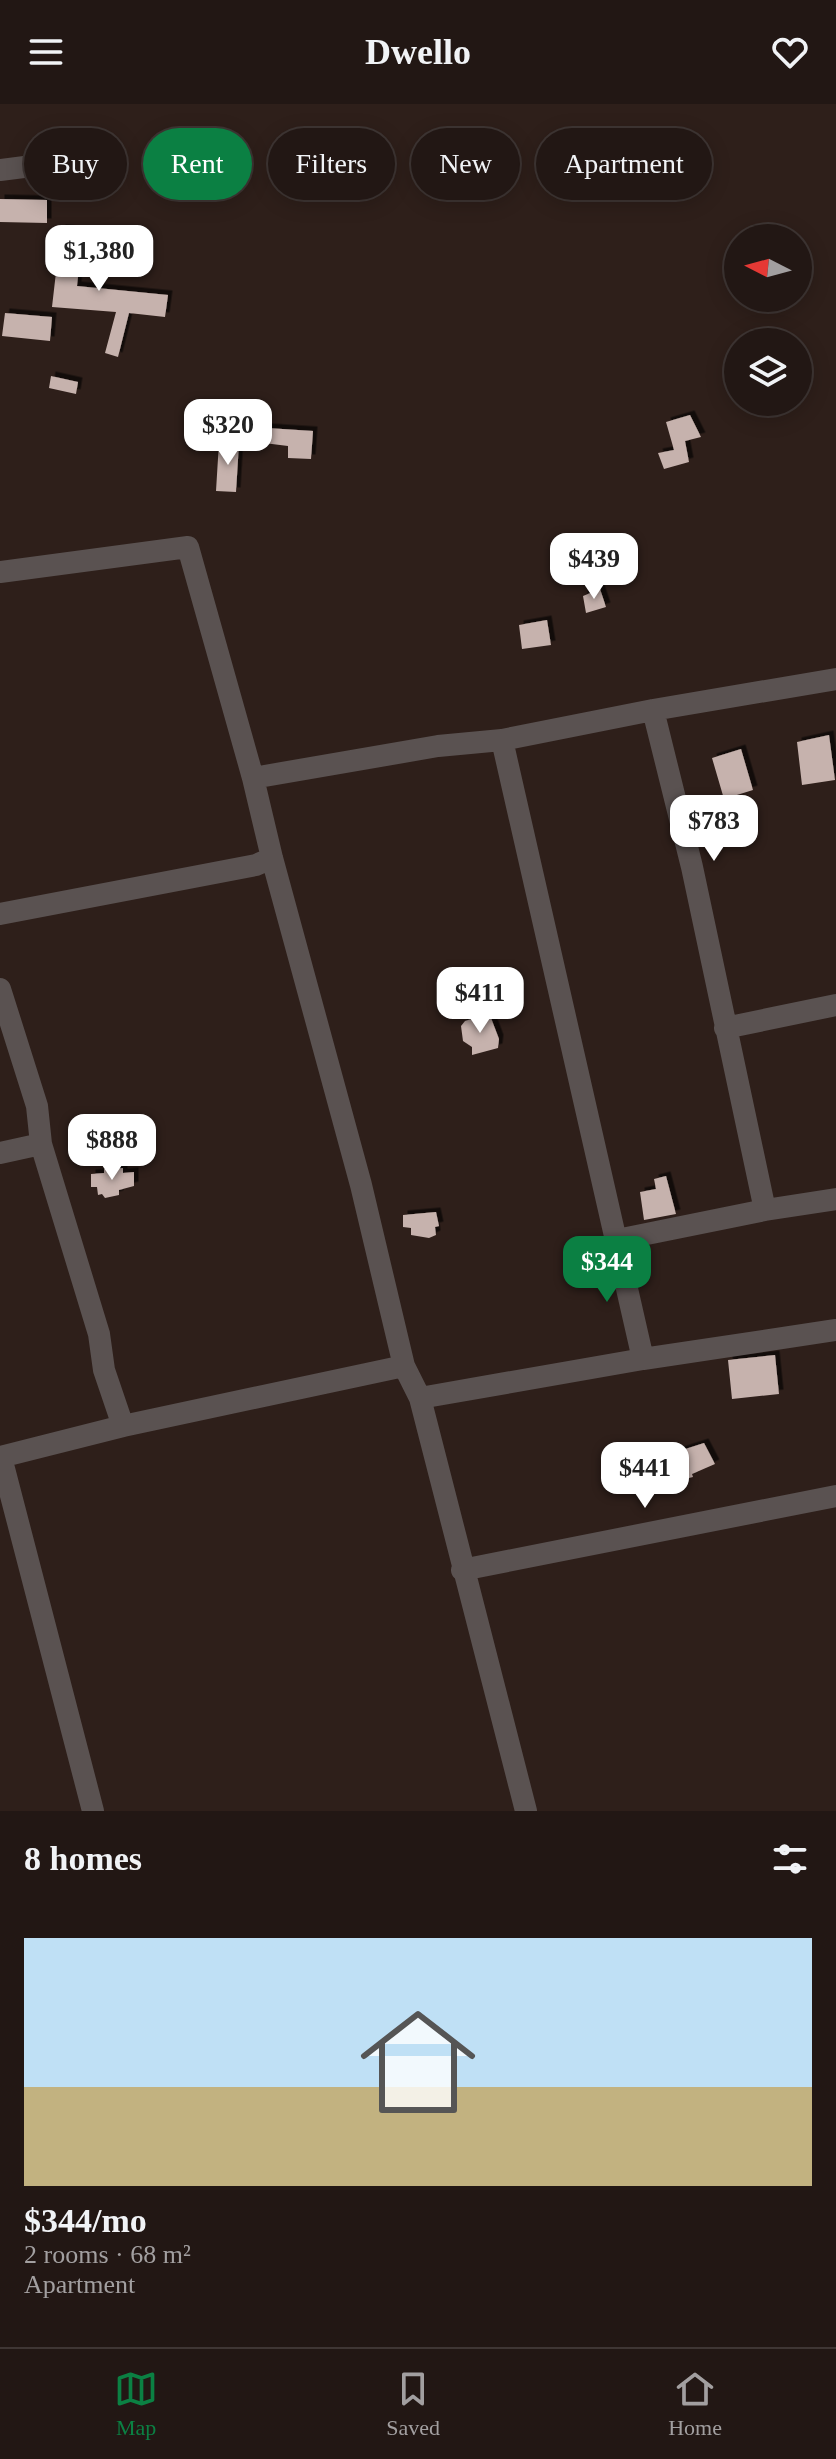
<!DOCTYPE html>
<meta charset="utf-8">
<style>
:root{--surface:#221714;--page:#2e2422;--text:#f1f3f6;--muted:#a29fa0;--line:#3f3634;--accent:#0b8043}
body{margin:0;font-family:"Times New Roman",serif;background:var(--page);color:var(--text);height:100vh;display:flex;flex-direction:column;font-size:30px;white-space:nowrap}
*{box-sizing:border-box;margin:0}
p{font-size:26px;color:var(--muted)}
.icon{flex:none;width:44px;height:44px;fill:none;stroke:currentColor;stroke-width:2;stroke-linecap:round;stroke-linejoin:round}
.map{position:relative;height:1707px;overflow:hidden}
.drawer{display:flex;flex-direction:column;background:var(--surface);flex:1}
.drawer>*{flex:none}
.hud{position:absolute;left:24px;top:24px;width:788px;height:72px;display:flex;gap:16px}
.needle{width:52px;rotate:276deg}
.fabs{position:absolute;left:724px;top:120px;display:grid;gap:16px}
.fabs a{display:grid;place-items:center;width:88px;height:88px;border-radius:50%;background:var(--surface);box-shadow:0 4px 20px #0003,0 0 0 2px var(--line);font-size:40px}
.price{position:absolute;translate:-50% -68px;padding:0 18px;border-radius:16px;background:#fff;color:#222;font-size:26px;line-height:52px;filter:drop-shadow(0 2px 4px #0008)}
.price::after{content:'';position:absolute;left:50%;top:48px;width:24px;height:18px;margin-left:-12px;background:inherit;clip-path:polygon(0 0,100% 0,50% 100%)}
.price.current{background:var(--accent);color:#fff}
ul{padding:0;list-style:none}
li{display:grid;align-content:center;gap:16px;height:424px;padding:0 24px}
li span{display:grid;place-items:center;height:248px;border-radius:0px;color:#555}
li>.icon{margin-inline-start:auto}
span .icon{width:144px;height:144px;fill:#fffc;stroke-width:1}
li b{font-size:34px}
h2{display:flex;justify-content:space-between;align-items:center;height:96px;padding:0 24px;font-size:34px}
.tag{padding:0 28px;border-radius:36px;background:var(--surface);box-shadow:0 4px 20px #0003,0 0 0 2px var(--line);font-size:28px;line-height:72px}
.tag.current{background:var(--accent);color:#fff}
header{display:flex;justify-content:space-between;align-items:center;height:104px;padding:0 24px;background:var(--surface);font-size:36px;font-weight:700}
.tabs{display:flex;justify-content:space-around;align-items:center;height:112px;border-top:2px solid var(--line);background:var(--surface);font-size:22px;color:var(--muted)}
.tabs a{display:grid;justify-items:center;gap:4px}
.tabs .current{color:var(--accent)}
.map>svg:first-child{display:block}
.building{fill:#c6b2ad;filter:url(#shadow)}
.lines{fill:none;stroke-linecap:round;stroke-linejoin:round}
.minor{stroke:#5a5251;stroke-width:22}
</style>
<header><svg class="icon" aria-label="menu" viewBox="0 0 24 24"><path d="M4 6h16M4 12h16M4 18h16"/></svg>Dwello<svg class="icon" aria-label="heart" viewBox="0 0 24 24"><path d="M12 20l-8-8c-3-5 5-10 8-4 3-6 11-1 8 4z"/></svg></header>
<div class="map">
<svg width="836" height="1707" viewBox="0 0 836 1707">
<defs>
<filter id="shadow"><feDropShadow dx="4.5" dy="-4.5" stdDeviation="0" flood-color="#0009"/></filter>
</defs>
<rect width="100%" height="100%" fill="#2e1f1a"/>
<path class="building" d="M 0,95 L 47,96 L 47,119 L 0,118 Z
M 61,125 L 83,127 L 77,182 L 168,191 L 165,213 L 129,209 L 118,253 L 105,249 L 116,208 L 52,203 Z
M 5,209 L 52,213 L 50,237 L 2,232 Z
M 51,272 L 78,278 L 76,290 L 49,284 Z
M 690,311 L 701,333 L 685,337 L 689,358 L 664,365 L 658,349 L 674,346 L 666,318 Z
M 267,324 L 313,327 L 311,355 L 288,354 L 288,342 L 264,339 Z
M 219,338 L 239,339 L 236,388 L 216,387 Z
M 600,485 L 606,503 L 586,509 L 583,492 Z
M 547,516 L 551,541 L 522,545 L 519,521 Z
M 829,631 L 835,676 L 802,681 L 797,638 Z
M 741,645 L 753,686 L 724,695 L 712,654 Z
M 485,911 L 491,914 L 499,935 L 498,944 L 472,951 L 472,943 L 463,937 L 461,922 L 465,917 Z
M 123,1064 L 123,1069 L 134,1068 L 134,1082 L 119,1086 L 119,1091 L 105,1094 L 102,1090 L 98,1091 L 97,1083 L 91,1083 L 91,1070 L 104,1069 L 104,1065 Z
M 666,1072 L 676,1110 L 644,1116 L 640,1088 L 656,1085 L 654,1075 Z
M 436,1108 L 439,1122 L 435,1123 L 436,1131 L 429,1134 L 411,1131 L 411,1124 L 403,1123 L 403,1111 Z
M 775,1251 L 779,1290 L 732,1295 L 728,1256 Z
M 704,1339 L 715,1360 L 692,1370 L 693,1373 L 681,1376 L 673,1349 Z
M 647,1352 L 664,1354 L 662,1377 L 656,1377 L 655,1387 L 640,1381 L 641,1359 L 646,1359 Z"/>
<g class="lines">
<path class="minor" d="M 0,66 L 79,56
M 0,468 L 188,443 L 253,674 L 272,754 L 361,1081 L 404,1262 L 420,1294 L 526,1707
M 653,606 L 692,763 L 765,1106 L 836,1095
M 502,636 L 643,1255
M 253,674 L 438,642 L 502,636 L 653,606 L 836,575
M 0,810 L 256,761 L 272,754
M 0,885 L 37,1002 L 41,1040 L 99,1230 L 104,1266 L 123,1322
M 725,924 L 836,901
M 0,1049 L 41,1040
M 617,1136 L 765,1106
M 420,1294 L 643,1255 L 836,1226
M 0,1353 L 123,1322 L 404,1262
M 1,1353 L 93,1707
M 462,1466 L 836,1392"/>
</g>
</svg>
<div class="fabs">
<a><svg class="needle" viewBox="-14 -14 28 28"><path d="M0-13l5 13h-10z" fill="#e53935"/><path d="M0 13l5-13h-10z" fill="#a29fa0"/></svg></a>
<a><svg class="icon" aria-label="layers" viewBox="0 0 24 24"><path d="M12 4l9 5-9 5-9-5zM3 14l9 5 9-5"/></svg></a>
</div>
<b class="price" style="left:99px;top:189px">$1,380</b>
<b class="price" style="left:228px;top:363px">$320</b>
<b class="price" style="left:594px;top:497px">$439</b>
<b class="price" style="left:714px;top:759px">$783</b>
<b class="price" style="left:480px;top:931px">$411</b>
<b class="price" style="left:112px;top:1078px">$888</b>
<b class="price current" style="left:607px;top:1200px">$344</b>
<b class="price" style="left:645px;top:1406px">$441</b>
<div class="hud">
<a class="tag">Buy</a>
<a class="tag current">Rent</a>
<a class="tag">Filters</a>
<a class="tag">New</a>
<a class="tag">Apartment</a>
</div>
</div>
<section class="drawer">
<h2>8 homes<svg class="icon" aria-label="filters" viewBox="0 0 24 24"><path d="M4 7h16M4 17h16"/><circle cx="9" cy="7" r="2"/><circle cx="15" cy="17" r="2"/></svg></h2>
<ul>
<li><span style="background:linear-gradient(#bfe0f5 60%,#c2b280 0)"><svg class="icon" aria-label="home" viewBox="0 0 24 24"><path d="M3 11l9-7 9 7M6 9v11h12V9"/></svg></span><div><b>$344/mo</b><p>2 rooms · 68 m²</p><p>Apartment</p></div></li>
</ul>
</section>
<nav class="tabs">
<a class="current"><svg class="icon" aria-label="map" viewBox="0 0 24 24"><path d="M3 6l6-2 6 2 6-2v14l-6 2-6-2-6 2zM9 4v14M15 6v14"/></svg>Map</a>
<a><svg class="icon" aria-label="saved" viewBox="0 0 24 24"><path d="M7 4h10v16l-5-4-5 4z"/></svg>Saved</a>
<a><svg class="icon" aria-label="home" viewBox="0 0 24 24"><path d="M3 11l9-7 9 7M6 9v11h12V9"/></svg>Home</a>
</nav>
